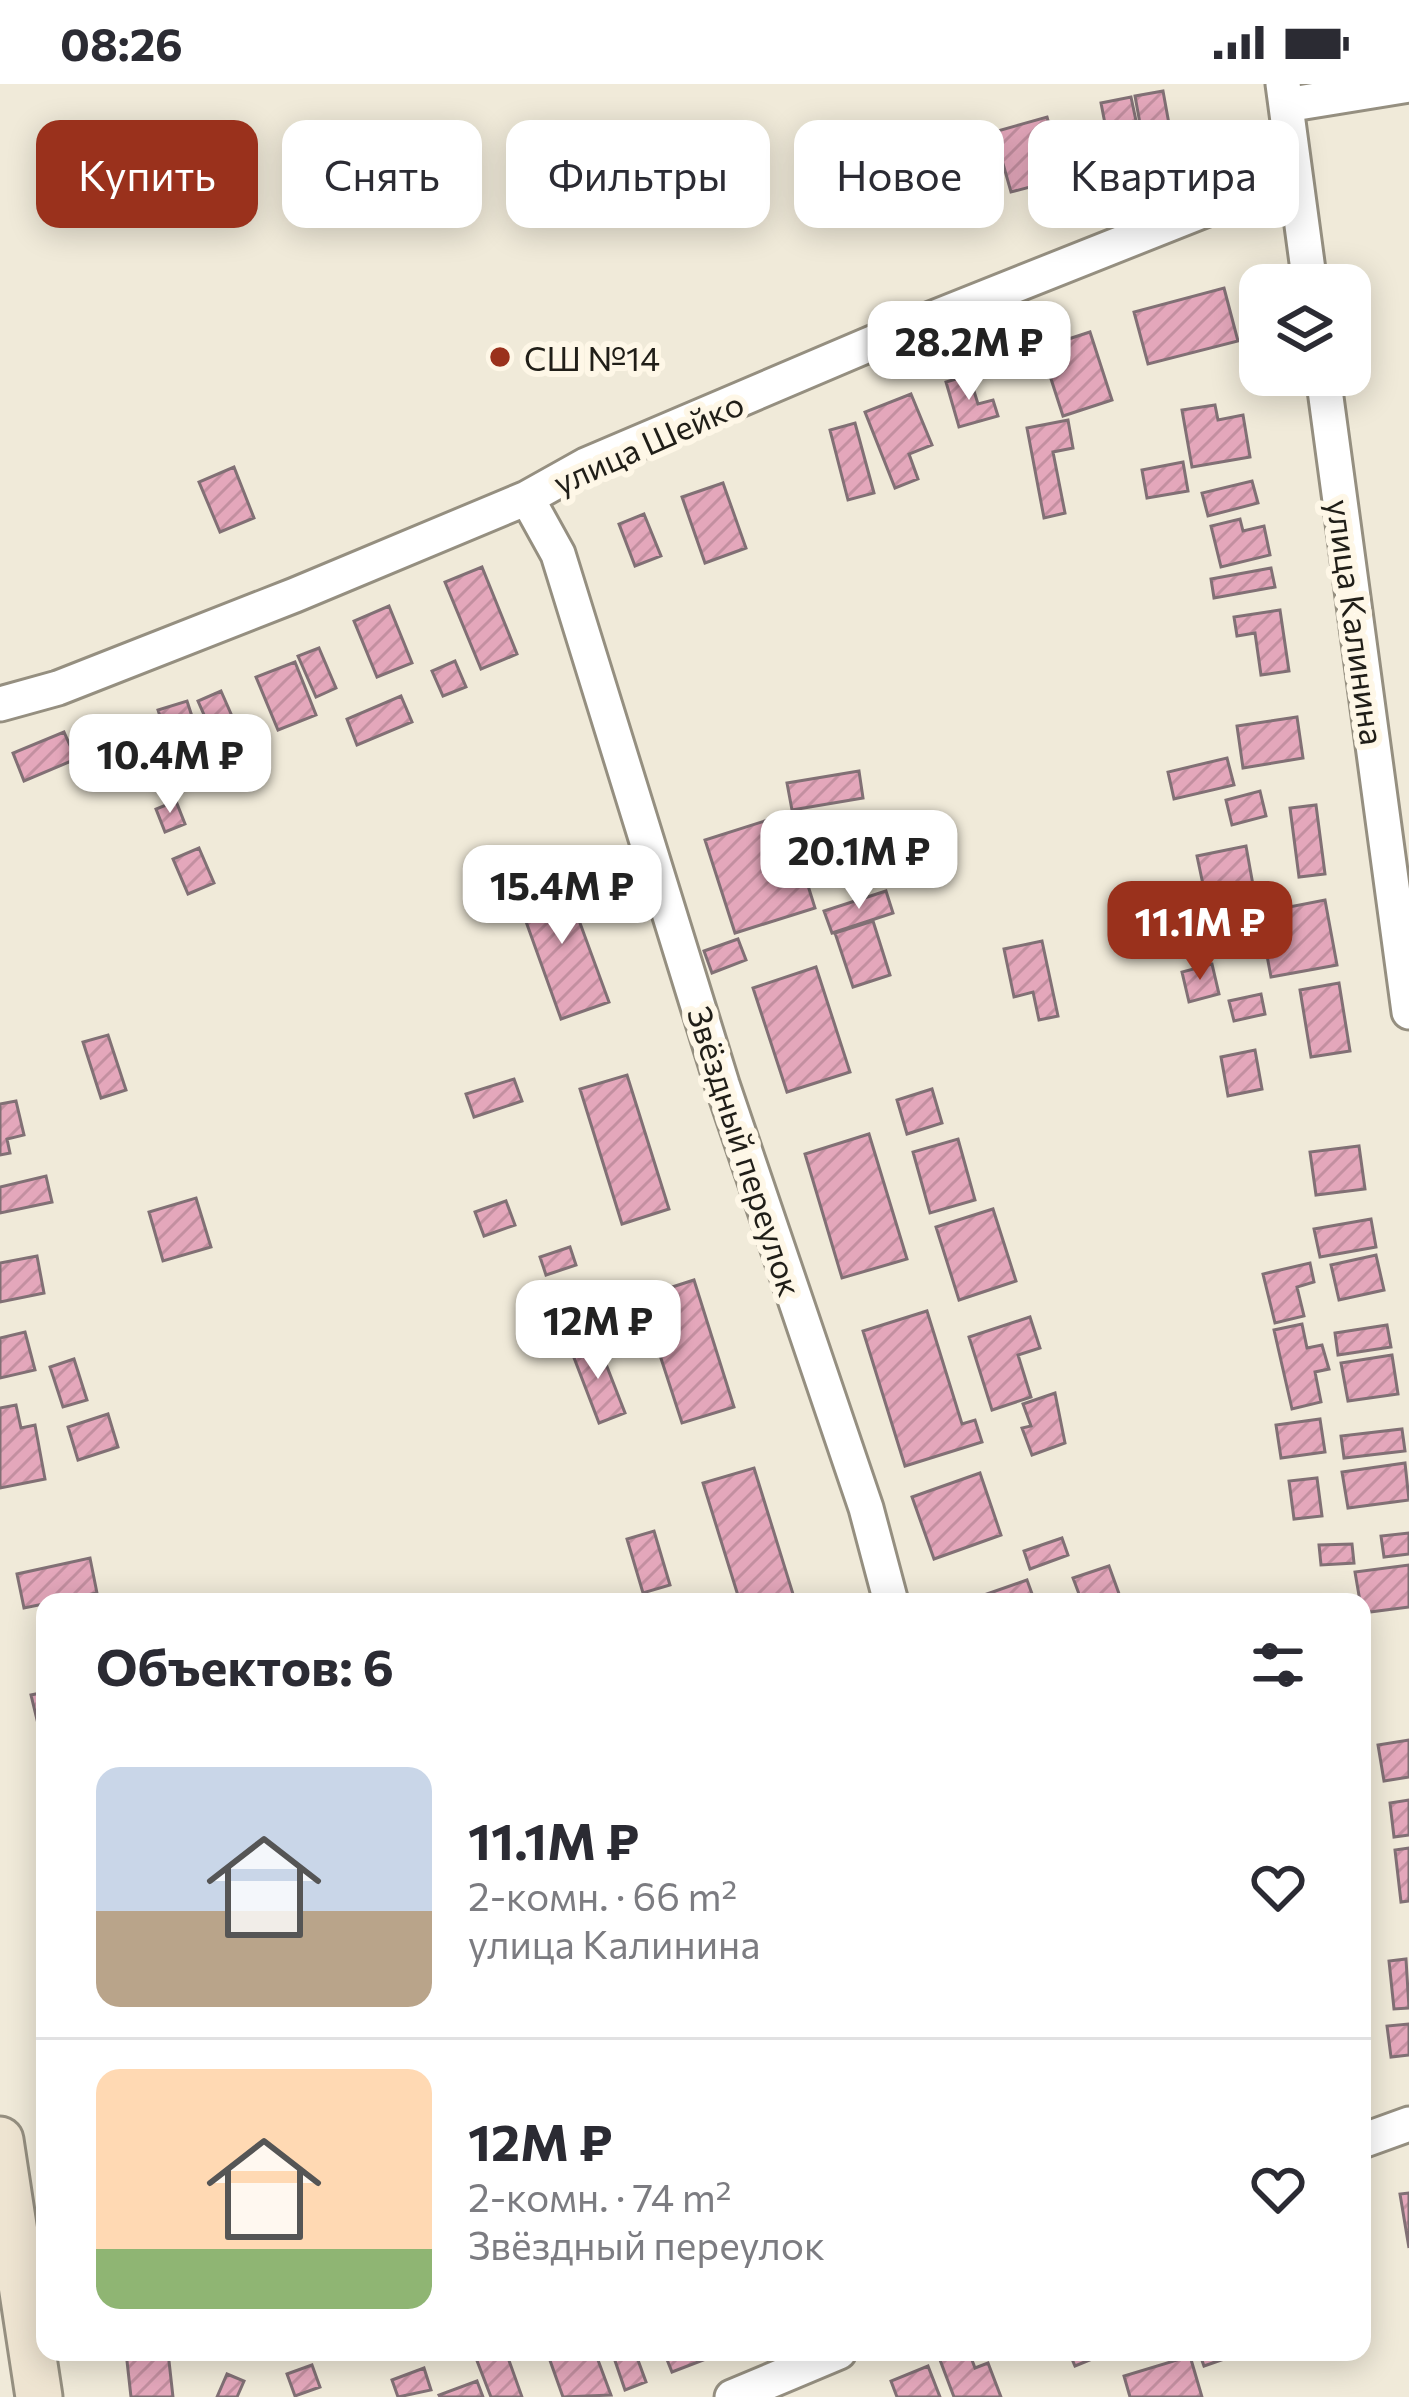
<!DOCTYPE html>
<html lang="ru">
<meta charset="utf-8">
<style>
:root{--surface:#fff;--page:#f2f2f3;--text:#2b2b33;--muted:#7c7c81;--line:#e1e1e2;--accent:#9a311c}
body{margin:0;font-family:Commissioner,sans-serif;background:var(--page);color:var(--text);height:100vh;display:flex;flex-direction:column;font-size:45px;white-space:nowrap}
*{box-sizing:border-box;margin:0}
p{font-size:39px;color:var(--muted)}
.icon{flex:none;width:66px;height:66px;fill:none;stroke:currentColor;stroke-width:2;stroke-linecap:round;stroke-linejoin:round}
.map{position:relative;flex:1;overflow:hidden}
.side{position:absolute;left:36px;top:1509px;width:1335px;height:768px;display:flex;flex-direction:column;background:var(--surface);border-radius:24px;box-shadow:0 6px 30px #0003}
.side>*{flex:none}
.guide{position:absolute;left:36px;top:36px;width:1338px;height:108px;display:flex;gap:24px}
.fabs{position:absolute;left:1239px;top:180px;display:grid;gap:24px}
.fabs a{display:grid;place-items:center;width:132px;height:132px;border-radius:24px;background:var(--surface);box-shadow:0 6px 30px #0003;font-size:60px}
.price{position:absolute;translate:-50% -102px;padding:0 27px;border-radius:24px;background:#fff;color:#222;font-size:39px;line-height:78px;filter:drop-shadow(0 3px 6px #0008)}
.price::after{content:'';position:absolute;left:50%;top:72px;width:36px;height:27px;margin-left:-18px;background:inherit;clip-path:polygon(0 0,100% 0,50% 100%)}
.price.selected{background:var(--accent);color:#fff}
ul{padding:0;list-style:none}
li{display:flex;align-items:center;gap:36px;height:300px;padding:0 60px}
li+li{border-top:3px solid var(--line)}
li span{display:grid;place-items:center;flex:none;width:336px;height:240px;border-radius:24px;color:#555}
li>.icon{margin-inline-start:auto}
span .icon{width:144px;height:144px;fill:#fffc;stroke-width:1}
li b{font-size:51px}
h2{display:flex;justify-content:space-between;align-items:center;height:144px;padding:0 60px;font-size:51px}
.pill{padding:0 42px;border-radius:24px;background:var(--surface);box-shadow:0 6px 30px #0003;font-size:42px;line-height:108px}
.pill.selected{background:var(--accent);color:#fff}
.status{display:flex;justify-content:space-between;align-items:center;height:84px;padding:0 60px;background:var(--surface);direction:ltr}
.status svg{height:33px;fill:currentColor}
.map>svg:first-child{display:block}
.building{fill:url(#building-hatch);stroke:#817075;stroke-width:3}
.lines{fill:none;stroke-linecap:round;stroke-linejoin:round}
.street-casing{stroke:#958f80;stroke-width:39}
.secondary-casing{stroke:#958f80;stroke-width:51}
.street{stroke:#fff;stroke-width:33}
.secondary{stroke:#eee4d1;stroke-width:45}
.poi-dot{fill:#9a311c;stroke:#fef7e7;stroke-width:4.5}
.labels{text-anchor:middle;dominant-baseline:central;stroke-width:12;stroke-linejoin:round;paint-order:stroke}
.poi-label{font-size:33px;fill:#201e18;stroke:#fef7e7;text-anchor:start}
.street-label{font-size:33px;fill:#201e18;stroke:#fef7e7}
</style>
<div class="status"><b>08:26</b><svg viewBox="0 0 49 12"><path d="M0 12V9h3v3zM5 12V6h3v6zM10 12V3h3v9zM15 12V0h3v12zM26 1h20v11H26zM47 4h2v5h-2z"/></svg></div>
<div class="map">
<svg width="1409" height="2313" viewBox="0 0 1409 2313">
<defs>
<pattern id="building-hatch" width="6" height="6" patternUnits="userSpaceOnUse" patternTransform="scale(3)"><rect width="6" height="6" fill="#e4a7bb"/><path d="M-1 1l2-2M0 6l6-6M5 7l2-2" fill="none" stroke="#c38fa0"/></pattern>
</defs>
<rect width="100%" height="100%" fill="#f0ead9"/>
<path class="building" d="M 1163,7 L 1173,62 L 1145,67 L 1135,12 Z
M 1131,13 L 1143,70 L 1112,76 L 1101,19 Z
M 1047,33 L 1064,94 L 1011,108 L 994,48 Z
M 956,56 L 979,117 L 956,126 L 933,65 Z
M 1224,204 L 1238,257 L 1148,280 L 1134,228 Z
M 1090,248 L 1112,316 L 1063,332 L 1041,264 Z
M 969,291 L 978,320 L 993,316 L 998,332 L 959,343 L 946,298 Z
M 911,310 L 932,361 L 909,370 L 918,395 L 895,404 L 865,328 Z
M 1215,321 L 1218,336 L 1243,331 L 1250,373 L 1192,383 L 1182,326 Z
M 1068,336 L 1073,364 L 1053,368 L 1065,429 L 1044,434 L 1027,344 Z
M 855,339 L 874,409 L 848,416 L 830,346 Z
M 1183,378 L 1188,407 L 1147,414 L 1142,386 Z
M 234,383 L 254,434 L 220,448 L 199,398 Z
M 1252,397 L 1258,419 L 1208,432 L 1202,409 Z
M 723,399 L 746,464 L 705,479 L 682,413 Z
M 644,430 L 661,472 L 635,482 L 619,440 Z
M 1240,435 L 1243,447 L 1264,442 L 1270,471 L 1221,483 L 1211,442 Z
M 482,483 L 517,570 L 481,585 L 445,498 Z
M 1271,484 L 1275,503 L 1214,514 L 1211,495 Z
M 389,522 L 412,579 L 377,593 L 354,537 Z
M 1280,526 L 1289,587 L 1261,591 L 1255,549 L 1237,552 L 1234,533 Z
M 319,564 L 336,604 L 316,613 L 298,572 Z
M 455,577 L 466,603 L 443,612 L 432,587 Z
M 295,578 L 316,631 L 278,646 L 256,593 Z
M 221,607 L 249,671 L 226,681 L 198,617 Z
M 401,612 L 412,638 L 357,661 L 347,635 Z
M 187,617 L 212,694 L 183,704 L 158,626 Z
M 1297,633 L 1303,674 L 1243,684 L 1237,642 Z
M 64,648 L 76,675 L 24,697 L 13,669 Z
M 1227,674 L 1234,701 L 1174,715 L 1168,688 Z
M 859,687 L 863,714 L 792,726 L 787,699 Z
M 1260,707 L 1266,732 L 1232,741 L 1226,716 Z
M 176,717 L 185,740 L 165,748 L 156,725 Z
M 1316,721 L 1325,790 L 1299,793 L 1290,724 Z
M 768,736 L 783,782 L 800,776 L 815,824 L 735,849 L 705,756 Z
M 881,761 L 891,792 L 862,801 L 853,769 Z
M 1246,762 L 1253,801 L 1205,810 L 1197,772 Z
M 199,764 L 214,799 L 188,810 L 173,775 Z
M 562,790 L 609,918 L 561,935 L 515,807 Z
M 886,807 L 893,829 L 832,849 L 824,827 Z
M 1325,816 L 1337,881 L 1271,893 L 1259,829 Z
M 873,837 L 890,891 L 853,903 L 835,849 Z
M 1214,843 L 1218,860 L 1194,866 L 1191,848 Z
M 738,855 L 746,876 L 712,889 L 704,867 Z
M 1042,857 L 1058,932 L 1039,936 L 1033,908 L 1014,913 L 1004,865 Z
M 1212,880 L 1219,910 L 1189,918 L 1182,888 Z
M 816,883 L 850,988 L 787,1008 L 753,904 Z
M 1339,899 L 1350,967 L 1311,973 L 1300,906 Z
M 1261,910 L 1265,930 L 1234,937 L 1229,917 Z
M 108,951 L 126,1006 L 101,1014 L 83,958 Z
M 1255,966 L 1262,1005 L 1228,1012 L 1221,973 Z
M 627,991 L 669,1125 L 622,1140 L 580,1005 Z
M 514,995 L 522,1017 L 474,1033 L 466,1010 Z
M 932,1005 L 942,1039 L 907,1050 L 897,1016 Z
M 16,1017 L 24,1051 L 7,1055 L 10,1069 L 0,1071 L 0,1020 Z
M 869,1050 L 907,1175 L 842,1194 L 805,1070 Z
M 958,1055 L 975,1116 L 930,1129 L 913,1068 Z
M 1359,1062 L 1365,1105 L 1316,1111 L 1310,1068 Z
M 46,1092 L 52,1118 L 0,1129 L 0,1103 Z
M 196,1114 L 211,1163 L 163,1177 L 149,1128 Z
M 506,1117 L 515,1141 L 484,1152 L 475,1128 Z
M 993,1125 L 1016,1197 L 959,1216 L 936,1143 Z
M 1371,1135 L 1376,1163 L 1320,1173 L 1314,1145 Z
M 570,1163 L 576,1181 L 546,1191 L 540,1173 Z
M 1376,1171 L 1384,1206 L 1339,1216 L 1331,1181 Z
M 37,1172 L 44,1209 L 0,1218 L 0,1179 Z
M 1310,1179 L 1314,1198 L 1297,1203 L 1304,1232 L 1275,1239 L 1263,1190 Z
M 694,1196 L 734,1323 L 682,1339 L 641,1213 Z
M 581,1203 L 589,1225 L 559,1235 L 552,1214 Z
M 927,1227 L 962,1340 L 975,1336 L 982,1358 L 905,1382 L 863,1247 Z
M 1030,1233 L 1040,1264 L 1018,1271 L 1031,1313 L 992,1326 L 969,1253 Z
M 1302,1240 L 1307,1264 L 1322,1261 L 1329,1285 L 1315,1288 L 1321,1318 L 1292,1325 L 1274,1246 Z
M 1387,1241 L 1391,1263 L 1338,1271 L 1335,1249 Z
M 25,1248 L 35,1286 L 0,1294 L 0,1254 Z
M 597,1257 L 625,1329 L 599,1339 L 571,1266 Z
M 1392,1271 L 1398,1310 L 1348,1317 L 1341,1279 Z
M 74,1275 L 87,1316 L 63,1323 L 50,1283 Z
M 1055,1309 L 1065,1359 L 1032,1371 L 1022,1344 L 1031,1342 L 1023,1320 Z
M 16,1321 L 21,1344 L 35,1341 L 45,1395 L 0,1404 L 0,1324 Z
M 108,1330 L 118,1363 L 78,1376 L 68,1343 Z
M 1320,1335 L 1325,1368 L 1281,1374 L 1276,1341 Z
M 1402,1345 L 1405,1367 L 1344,1374 L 1341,1352 Z
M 1405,1379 L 1409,1416 L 1348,1424 L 1342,1388 Z
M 754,1384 L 793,1510 L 740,1518 L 703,1399 Z
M 980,1389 L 1001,1451 L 934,1475 L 912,1413 Z
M 1317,1394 L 1322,1432 L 1294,1435 L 1289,1397 Z
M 654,1447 L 670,1501 L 643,1509 L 627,1455 Z
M 1409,1449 L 1409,1470 L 1384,1473 L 1381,1452 Z
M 1062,1454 L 1068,1471 L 1030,1485 L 1024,1467 Z
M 1352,1460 L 1354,1479 L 1321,1481 L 1319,1461 Z
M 90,1474 L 97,1509 L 24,1524 L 17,1490 Z
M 1409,1481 L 1409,1523 L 1362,1529 L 1355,1488 Z
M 1109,1482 L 1122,1518 L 1082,1518 L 1073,1494 Z
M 1027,1496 L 1035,1518 L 964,1518 Z
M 45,1608 L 45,1643 L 39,1644 L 31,1611 Z
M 1409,1656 L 1409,1693 L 1384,1697 L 1378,1661 Z
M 1409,1716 L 1409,1751 L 1394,1753 L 1390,1719 Z
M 1409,1764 L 1409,1817 L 1401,1818 L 1395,1766 Z
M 1406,1875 L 1409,1924 L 1394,1925 L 1389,1877 Z
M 1409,1940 L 1409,1971 L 1391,1973 L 1387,1942 Z
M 1409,2109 L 1409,2164 L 1400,2110 Z
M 126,2268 L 168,2268 L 173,2313 L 131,2313 Z
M 506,2268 L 522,2313 L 491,2313 L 474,2269 Z
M 547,2268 L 595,2268 L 611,2311 L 563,2313 Z
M 612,2268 L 635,2268 L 646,2298 L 625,2306 Z
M 664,2268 L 719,2268 L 719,2270 L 672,2288 Z
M 937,2268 L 969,2268 L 975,2284 L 988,2279 L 1001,2313 L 954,2313 Z
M 1069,2268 L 1109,2268 L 1075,2282 Z
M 1199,2268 L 1225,2268 L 1227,2274 L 1204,2282 Z
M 1190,2272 L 1202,2313 L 1130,2313 L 1124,2292 Z
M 312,2281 L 320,2303 L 295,2312 L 287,2290 Z
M 928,2282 L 940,2313 L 897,2313 L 891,2297 Z
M 424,2284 L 431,2306 L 398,2313 L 392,2296 Z
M 227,2290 L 244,2297 L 237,2313 L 217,2313 Z
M 477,2297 L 483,2313 L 440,2313 L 439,2311 Z"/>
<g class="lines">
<g class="street-casing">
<path id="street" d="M 1283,0 L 1310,201
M 1286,21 L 1409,1
M 1323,291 L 1409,928
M 527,414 L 558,470 L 722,1000 L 866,1424 L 891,1518
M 0,620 L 58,604 L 295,511 L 527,414 L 586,381 L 903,246 L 1295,90
M 1362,2057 L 1409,2040
M 732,2313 L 839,2268"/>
</g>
<g class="secondary-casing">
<path id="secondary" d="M 0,2056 L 39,2313"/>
</g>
<use href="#street" class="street"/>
<use href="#secondary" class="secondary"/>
</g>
<circle class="poi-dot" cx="500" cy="273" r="12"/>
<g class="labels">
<g class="poi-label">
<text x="524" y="273">СШ №14</text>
</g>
<g class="street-label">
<text transform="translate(648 358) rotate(-24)">улица Шейко</text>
<text transform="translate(1357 538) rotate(82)">улица Калинина</text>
<text transform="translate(746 1067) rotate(72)">Звёздный переулок</text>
</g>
</g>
</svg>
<div class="fabs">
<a><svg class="icon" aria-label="layers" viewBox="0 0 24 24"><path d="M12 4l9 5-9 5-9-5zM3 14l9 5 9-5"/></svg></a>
</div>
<b class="price" style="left:969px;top:319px">28.2M ₽</b>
<b class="price" style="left:170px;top:732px">10.4M ₽</b>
<b class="price" style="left:859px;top:828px">20.1M ₽</b>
<b class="price" style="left:562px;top:863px">15.4M ₽</b>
<b class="price selected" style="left:1200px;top:899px">11.1M ₽</b>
<b class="price" style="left:598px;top:1298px">12M ₽</b>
<div class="guide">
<a class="pill selected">Купить</a>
<a class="pill">Снять</a>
<a class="pill">Фильтры</a>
<a class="pill">Новое</a>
<a class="pill">Квартира</a>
</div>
<section class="side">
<h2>Объектов: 6<svg class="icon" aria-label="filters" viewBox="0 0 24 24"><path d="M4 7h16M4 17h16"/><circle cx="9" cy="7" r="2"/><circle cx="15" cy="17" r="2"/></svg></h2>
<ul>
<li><span style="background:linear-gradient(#c9d6e8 60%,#b9a48a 0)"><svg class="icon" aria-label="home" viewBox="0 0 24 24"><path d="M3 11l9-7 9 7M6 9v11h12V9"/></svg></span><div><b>11.1M ₽</b><p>2-комн. · 66 m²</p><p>улица Калинина</p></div><svg class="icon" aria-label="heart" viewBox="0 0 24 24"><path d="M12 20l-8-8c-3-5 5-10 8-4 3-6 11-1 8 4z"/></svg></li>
<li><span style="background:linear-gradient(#ffd9b3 75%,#8fb573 0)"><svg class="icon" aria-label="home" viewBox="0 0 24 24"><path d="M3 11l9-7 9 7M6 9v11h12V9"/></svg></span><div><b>12M ₽</b><p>2-комн. · 74 m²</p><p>Звёздный переулок</p></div><svg class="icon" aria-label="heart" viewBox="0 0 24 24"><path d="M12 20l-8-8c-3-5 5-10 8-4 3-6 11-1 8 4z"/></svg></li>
</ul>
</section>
</div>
